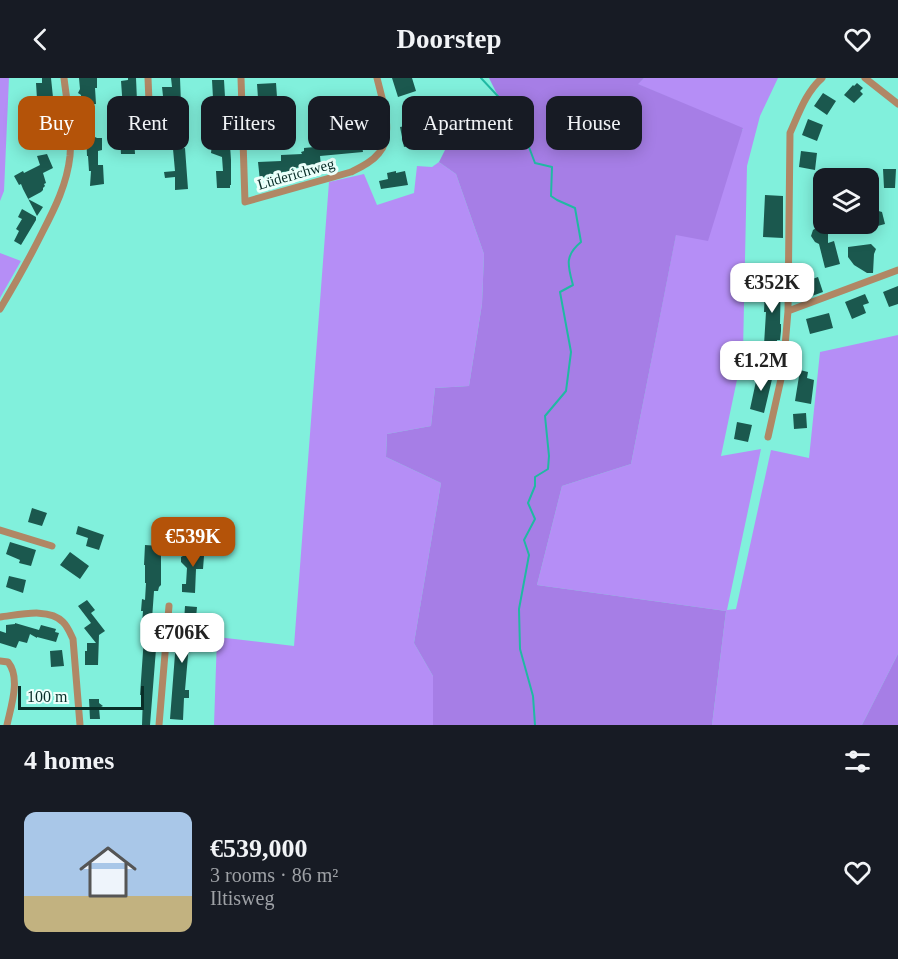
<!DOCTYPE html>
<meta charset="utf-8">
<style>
:root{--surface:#171b24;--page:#20242c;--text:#f1f3f6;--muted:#9ea1a6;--line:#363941;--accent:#b45309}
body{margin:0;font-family:Georgia,serif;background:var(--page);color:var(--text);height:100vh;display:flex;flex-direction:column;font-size:22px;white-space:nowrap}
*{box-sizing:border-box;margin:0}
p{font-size:20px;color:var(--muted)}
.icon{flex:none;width:33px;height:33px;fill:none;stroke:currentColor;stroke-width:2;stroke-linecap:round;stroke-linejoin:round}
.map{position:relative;height:647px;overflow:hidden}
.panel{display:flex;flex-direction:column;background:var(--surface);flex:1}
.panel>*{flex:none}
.top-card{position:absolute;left:18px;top:18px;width:862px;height:54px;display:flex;gap:12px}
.buttons{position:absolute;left:813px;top:90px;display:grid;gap:12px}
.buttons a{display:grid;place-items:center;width:66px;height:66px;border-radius:12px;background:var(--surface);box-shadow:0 3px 15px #0003;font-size:30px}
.scale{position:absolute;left:18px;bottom:15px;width:126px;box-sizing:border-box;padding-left:6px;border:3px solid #092e28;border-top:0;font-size:16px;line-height:21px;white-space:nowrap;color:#092e28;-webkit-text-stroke:4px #ebfffa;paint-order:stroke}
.price{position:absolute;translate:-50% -51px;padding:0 14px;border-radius:12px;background:#fff;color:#222;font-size:20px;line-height:39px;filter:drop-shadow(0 2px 3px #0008)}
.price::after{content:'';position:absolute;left:50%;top:36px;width:18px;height:14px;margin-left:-9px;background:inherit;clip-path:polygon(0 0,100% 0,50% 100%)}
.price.on{background:var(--accent);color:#fff}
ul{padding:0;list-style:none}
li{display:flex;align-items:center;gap:18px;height:150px;padding:0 24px}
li+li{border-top:2px solid var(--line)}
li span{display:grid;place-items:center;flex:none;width:168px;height:120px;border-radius:12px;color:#555}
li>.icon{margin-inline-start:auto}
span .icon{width:72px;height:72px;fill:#fffc;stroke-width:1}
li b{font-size:26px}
h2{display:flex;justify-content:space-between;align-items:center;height:72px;padding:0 24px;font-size:26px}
.tag{padding:0 21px;border-radius:12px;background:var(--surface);box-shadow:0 3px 15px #0003;font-size:21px;line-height:54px}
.tag.on{background:var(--accent);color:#fff}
header{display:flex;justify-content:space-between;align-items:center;height:78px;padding:0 24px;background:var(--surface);font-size:27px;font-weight:700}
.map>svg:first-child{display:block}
.green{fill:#b58ef6}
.forest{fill:#a67ee6}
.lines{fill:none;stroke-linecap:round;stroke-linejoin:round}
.stream{stroke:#20b9a3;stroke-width:2}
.building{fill:#1b584e}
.street{stroke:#b08765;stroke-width:7}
.labels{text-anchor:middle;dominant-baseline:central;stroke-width:6;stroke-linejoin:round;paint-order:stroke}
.street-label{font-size:15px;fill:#092e28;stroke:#ebfffa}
</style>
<header><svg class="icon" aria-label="back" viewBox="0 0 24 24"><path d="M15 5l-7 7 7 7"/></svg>Doorstep<svg class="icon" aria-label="heart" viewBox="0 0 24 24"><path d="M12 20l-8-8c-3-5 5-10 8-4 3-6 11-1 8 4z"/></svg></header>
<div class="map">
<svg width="898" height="647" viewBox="0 0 898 647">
<rect width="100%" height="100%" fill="#81f0dc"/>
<path class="green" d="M 0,0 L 9,0 L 4,113 L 0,123 Z
M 644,0 L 778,0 L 760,38 L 747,88 L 743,273 L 721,378 L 761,371 L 727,532 L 736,531 L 771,372 L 809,380 L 820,274 L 898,257 L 898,576 L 862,647 L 712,647 L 726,533 L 537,507 L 562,408 L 631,386 L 676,156 L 743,51 L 637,6 Z
M 439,84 L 456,96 L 484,176 L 482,226 L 469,308 L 435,310 L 431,348 L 387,356 L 386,379 L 441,405 L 414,565 L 433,598 L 433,647 L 214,647 L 217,559 L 294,568 L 329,104 L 364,96 L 377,127 L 414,115 L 417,88 L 432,89 Z
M 0,175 L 21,183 L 0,220 Z"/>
<path class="forest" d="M 489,0 L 644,0 L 638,6 L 743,50 L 708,163 L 676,157 L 631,386 L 562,408 L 537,507 L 726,533 L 712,647 L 433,647 L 433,598 L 414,565 L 441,405 L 386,379 L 387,356 L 431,348 L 435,310 L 469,308 L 482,226 L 484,176 L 456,96 L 439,84 L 460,42 L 506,34 Z
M 898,576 L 898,647 L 862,647 Z"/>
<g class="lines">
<path class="stream" d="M 481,0 L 508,29 L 527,64 L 535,85 L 552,89 L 551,118 L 557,122 L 575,130 L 581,164 C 564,178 568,188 573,207 L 560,214 L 571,274 L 566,313 L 545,338 L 549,378 L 548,391 L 535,399 L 535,408 L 528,425 L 535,441 L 524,462 L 529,477 L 519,531 L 520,571 L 533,618 L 535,647"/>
</g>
<path class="building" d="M 42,0 L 51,0 L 54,29 L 51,29 L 51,31 L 41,32 L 41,20 L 37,21 L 36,5 L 42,5 Z
M 79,0 L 97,0 L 97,10 L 95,10 L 96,26 L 82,27 L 81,17 L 78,15 L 80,11 Z
M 128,0 L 136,0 L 137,23 L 132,24 L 135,76 L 121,76 L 118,31 L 123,31 L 121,3 L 128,2 Z
M 171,0 L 180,0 L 181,26 L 164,27 L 162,9 L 172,9 Z
M 392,0 L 412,0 L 416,13 L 398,19 Z
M 212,2 L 224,2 L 225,19 L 213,20 Z
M 276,5 L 277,19 L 258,20 L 257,6 Z
M 857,5 L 863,10 L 860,13 L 863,16 L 854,25 L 844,17 L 853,7 L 854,8 Z
M 823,15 L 836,23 L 827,37 L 814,28 Z
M 358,27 L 360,44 L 358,44 L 363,74 L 320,78 L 321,88 L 293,90 L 293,93 L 282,94 L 282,96 L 270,96 L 270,97 L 265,98 L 260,103 L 258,84 L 281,83 L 281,77 L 302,76 L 301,74 L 304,73 L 304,70 L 325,68 L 325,65 L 337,64 L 337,62 L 350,61 L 346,29 Z
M 215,35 L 225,35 L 226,53 L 229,53 L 231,82 L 231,107 L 230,107 L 230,110 L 217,110 L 216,93 L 223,93 L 222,79 L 211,75 L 212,66 L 217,67 L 222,50 L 216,50 Z
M 82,39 L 95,39 L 95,59 L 97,60 L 102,60 L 102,72 L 98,73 L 98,87 L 103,87 L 104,106 L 90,108 L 91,93 L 89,93 L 88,78 L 87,78 L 86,54 L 83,54 Z
M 45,40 L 55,41 L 56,63 L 46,63 Z
M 181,40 L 182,54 L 178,55 L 178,62 L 171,62 L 170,41 Z
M 808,41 L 823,47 L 817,63 L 802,57 Z
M 411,47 L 415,66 L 404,69 L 400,49 Z
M 260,48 L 274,48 L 276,59 L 274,61 L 261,62 Z
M 185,70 L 188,111 L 175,112 L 175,99 L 165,100 L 164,94 L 175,93 L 173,71 Z
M 801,73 L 817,75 L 815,92 L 799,89 Z
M 47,76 L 53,90 L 43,95 L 46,105 L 44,106 L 45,108 L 43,110 L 43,112 L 41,114 L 28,121 L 43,129 L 37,138 L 23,111 L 21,106 L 19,107 L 14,98 L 23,93 L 24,95 L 40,87 L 37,78 Z
M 883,91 L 896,91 L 895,110 L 884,110 Z
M 396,93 L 396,95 L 405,93 L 408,107 L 381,111 L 379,103 L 388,101 L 387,95 Z
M 765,117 L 783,118 L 783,160 L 763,159 Z
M 868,130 L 882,134 L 885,146 L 874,149 L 873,142 L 868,140 Z
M 22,131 L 36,139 L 36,142 L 21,167 L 14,163 L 19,153 L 16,151 L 22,141 L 18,139 Z
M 819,148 L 826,150 L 828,153 L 828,165 L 834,163 L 840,186 L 825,190 L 819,166 L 815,164 L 811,158 L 813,152 Z
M 871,166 L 876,171 L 874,176 L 873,195 L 867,195 L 854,187 L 848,179 L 848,169 Z
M 763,193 L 781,193 L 780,246 L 781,246 L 781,253 L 780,262 L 777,262 L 776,284 L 763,283 L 766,234 L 764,234 L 765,210 L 763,210 Z
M 818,199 L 823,214 L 809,219 L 804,204 Z
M 898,208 L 898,226 L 889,229 L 883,214 Z
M 865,216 L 869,225 L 863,227 L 866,235 L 852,241 L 845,224 Z
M 829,235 L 833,250 L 810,256 L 806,241 Z
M 800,292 L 808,294 L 807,300 L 814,302 L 811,326 L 795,323 Z
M 758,294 L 773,297 L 764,335 L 750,331 Z
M 806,335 L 807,350 L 794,351 L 793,336 Z
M 737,344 L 752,347 L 748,364 L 734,361 Z
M 32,430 L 47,435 L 42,448 L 28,444 Z
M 78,448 L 104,457 L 99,472 L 86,468 L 88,460 L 76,456 Z
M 10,464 L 36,472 L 31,488 L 19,485 L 20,482 L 6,476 Z
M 205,465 L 203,491 L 196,491 L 195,515 L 182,514 L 182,506 L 186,506 L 187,490 L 181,484 L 181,479 L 194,472 L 198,472 Z
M 145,467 L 174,469 L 174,468 L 180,468 L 179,478 L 161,477 L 161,507 L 159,509 L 158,513 L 154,513 L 152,541 L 155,542 L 154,555 L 153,555 L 154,571 L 156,571 L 150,647 L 142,647 L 143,617 L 140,617 L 144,559 L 141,559 L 143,533 L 141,533 L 142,521 L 145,522 L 146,505 L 145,505 L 145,487 L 144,487 Z
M 70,474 L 89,488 L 80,501 L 60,487 Z
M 9,498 L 26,502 L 23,515 L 6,509 Z
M 87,522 L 95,532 L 91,535 L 105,553 L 99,557 L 98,587 L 85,587 L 85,573 L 87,573 L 87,565 L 96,565 L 84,550 L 91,545 L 78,528 Z
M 185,528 L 197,529 L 196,540 L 195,540 L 195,545 L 194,545 L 192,566 L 189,566 L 185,612 L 189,612 L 189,620 L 184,620 L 183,642 L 170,641 L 175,576 L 176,573 L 177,573 L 178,569 L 180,569 L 182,552 L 177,552 L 178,544 L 184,544 Z
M 15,545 L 39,552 L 41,547 L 56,551 L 55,554 L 59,555 L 56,564 L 37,559 L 37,560 L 30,556 L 27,565 L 19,563 L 16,570 L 0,565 L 0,553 L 6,555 L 6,547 L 15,546 Z
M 62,572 L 64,588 L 51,589 L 50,573 Z
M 89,621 L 99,621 L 99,625 L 103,628 L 99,630 L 100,641 L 90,641 Z"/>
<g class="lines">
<path class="street" d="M 148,0 L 150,47
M 241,0 L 245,124 L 351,94 C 361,89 372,84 379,75 C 395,57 382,21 377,0
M 865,0 L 898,26
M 0,231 C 15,206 29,181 42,155 C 55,130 67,106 70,78 C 72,52 67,25 64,0
M 788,233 L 898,192
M 768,359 L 783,292 L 788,233 L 790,55 C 799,35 806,14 822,0
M 0,452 L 52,468
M 0,539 C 18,537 49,529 63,544 C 68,549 70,555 73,561 L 80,647
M 0,583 L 8,584 C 21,600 11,628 7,647
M 159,647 L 169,528"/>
</g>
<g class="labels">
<g class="street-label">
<text transform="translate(296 96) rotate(-16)">Lüderichweg</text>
</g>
</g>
</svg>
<div class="buttons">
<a><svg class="icon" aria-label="layers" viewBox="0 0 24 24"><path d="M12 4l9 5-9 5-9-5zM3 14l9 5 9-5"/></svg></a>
</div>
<div class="scale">100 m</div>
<b class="price" style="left:772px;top:236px">€352K</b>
<b class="price" style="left:761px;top:314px">€1.2M</b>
<b class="price on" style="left:193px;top:490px">€539K</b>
<b class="price" style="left:182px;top:586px">€706K</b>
<div class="top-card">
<a class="tag on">Buy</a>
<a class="tag">Rent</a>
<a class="tag">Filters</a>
<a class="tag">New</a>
<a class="tag">Apartment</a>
<a class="tag">House</a>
</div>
</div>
<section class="panel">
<h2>4 homes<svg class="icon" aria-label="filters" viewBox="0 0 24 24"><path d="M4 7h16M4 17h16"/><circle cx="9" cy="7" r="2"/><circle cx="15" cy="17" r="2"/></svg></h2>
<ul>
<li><span style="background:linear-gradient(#a9c7e8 70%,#c2b280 0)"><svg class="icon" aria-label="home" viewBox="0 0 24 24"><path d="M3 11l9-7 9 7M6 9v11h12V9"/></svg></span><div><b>€539,000</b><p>3 rooms · 86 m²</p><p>Iltisweg</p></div><svg class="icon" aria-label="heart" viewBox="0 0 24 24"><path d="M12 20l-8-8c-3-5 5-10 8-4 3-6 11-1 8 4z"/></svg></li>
</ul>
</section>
